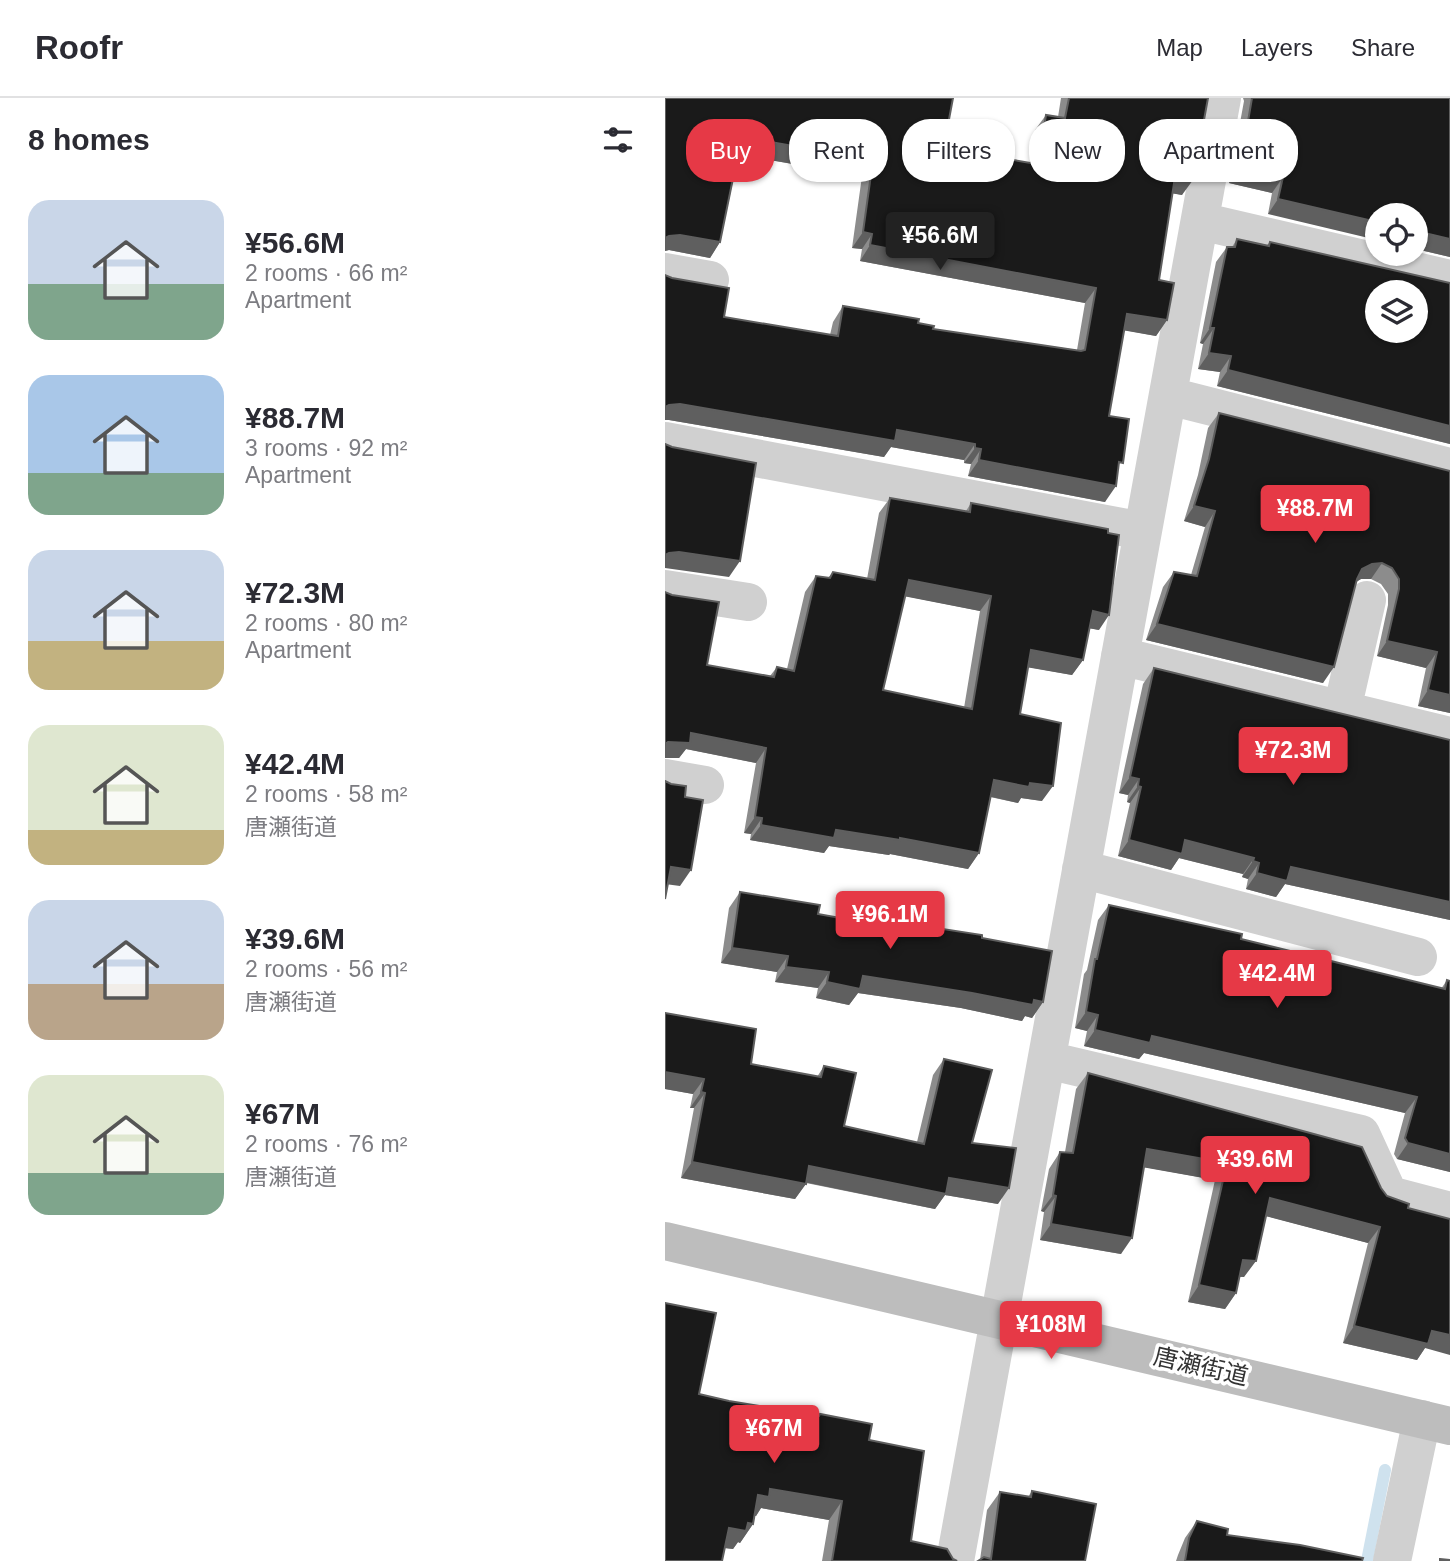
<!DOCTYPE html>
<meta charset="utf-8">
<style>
:root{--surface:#fff;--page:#f2f2f3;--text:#2b2b33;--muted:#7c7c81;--line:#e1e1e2;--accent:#e63946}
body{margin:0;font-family:Helvetica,"Noto Sans JP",sans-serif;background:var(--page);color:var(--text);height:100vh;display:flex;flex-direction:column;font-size:26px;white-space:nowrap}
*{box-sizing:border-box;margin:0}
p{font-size:23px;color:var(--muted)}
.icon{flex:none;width:38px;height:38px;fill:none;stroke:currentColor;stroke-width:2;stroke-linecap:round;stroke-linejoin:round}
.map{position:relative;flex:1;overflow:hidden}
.side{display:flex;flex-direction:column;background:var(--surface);width:665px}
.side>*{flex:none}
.top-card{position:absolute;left:21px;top:21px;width:658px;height:63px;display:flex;gap:14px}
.tools{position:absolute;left:700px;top:105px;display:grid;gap:14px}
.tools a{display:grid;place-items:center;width:63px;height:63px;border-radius:50%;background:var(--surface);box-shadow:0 2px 5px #0004;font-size:35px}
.price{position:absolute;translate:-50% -60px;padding:0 16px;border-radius:7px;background:var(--accent);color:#fff;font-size:23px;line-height:46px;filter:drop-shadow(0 2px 4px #0008)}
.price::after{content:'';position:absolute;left:50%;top:42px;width:21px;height:16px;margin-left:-10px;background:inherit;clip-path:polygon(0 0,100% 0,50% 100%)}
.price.current{background:#222;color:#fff}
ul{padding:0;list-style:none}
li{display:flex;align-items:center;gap:21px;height:175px;padding:0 28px}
li span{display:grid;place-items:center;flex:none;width:196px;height:140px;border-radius:21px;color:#555}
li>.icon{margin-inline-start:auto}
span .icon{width:84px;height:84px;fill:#fffc;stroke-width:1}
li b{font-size:30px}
h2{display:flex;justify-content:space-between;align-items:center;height:84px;padding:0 28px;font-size:30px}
.pill{padding:0 24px;border-radius:28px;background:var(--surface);box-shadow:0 2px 5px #0004;font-size:24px;line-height:63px}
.pill.current{background:var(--accent);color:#fff}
header{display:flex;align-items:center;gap:42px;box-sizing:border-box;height:98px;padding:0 35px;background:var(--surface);border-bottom:2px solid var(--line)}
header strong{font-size:33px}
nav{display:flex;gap:38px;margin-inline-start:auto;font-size:24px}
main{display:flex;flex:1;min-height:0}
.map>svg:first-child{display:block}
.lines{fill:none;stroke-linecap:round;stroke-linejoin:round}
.stream{stroke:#cfe2ee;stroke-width:12}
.street{stroke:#d0d0d0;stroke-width:38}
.secondary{stroke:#bdbdbd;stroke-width:38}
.wall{fill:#8c8c8c;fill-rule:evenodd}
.shaded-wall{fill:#5f5f5f}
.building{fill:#1a1a1a;stroke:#5f5f5f;stroke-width:2;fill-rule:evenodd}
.labels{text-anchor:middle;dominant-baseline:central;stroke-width:7;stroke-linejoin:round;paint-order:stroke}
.street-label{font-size:24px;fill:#333;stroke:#fff}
</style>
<header>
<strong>Roofr</strong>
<nav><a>Map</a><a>Layers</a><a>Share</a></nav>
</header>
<main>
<section class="side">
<h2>8 homes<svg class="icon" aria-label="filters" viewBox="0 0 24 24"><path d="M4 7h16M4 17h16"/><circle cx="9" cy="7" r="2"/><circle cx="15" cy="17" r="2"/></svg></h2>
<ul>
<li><span style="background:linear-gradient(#c9d6e8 60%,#7fa58c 0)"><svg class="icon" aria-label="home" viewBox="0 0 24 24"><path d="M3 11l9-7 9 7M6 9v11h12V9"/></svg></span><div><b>¥56.6M</b><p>2 rooms · 66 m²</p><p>Apartment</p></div></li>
<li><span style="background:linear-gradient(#a9c7e8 70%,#7fa58c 0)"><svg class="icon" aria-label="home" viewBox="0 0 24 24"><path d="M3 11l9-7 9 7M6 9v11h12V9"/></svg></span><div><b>¥88.7M</b><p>3 rooms · 92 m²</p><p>Apartment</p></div></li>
<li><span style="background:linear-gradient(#c9d6e8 65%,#c2b280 0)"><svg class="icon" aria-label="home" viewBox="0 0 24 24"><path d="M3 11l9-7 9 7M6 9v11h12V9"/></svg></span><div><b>¥72.3M</b><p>2 rooms · 80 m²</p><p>Apartment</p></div></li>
<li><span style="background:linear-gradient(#dfe7d0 75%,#c2b280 0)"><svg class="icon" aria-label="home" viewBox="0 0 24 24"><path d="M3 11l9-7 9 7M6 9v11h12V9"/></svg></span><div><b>¥42.4M</b><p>2 rooms · 58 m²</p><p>唐瀬街道</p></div></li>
<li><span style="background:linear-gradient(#c9d6e8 60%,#b9a48a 0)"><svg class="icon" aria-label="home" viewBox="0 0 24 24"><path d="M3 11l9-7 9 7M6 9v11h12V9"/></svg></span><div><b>¥39.6M</b><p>2 rooms · 56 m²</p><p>唐瀬街道</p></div></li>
<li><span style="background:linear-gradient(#dfe7d0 70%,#7fa58c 0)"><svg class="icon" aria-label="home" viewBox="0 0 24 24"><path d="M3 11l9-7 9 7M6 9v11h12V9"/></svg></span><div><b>¥67M</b><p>2 rooms · 76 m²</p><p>唐瀬街道</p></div></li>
</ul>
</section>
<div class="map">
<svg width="785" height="1463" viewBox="0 0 785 1463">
<rect width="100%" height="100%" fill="#fff"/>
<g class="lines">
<path class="stream" d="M 702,1463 L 720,1372"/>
<path class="street" d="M 535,123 L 785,181
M 0,174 L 45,182
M 504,298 L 785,369
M 0,343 L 478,433
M 0,491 L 83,504
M 455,558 L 785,638
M 677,612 L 702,502
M 0,680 L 40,687
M 416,771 L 753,859
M 382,962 L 696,1036 L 724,1097 L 785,1113
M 290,1463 L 557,0
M 727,1463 L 757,1321"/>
<path class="secondary" d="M 0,1143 L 785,1328"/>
</g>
<path class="wall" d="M 0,0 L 279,48 L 287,51 L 365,65 L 370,32 L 381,17 L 393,19 L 396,0 L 543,0 L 517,97 L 507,95 L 494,182 L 502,222 L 491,238 L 459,232 L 444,318 L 453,371 L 440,404 L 303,378 L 306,366 L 299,365 L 299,362 L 226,349 L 219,359 L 4,322 L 59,219 L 165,237 L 168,224 L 178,208 L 253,225 L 268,231 L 412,252 L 420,205 L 195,163 L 197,151 L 187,150 L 197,78 L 99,61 L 90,74 L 71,69 L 55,144 L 45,160 L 4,152 L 0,153 Z
M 578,0 L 785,0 L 785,159 L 751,151 L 751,117 L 603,116 L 607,95 L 564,85 L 579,3 Z
M 572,141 L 602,147 L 605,144 L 785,185 L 785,346 L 552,288 L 555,274 L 533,271 L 538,246 L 535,245 L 551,164 L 562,149 L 567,149 Z
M 554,315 L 785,373 L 785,615 L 753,608 L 761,570 L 712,558 L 723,507 L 723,496 L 716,486 L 706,481 L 696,481 L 691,484 L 658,585 L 481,542 L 498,489 L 509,474 L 526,477 L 540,429 L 519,423 L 533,377 L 543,330 Z
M 225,400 L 301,413 L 306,405 L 434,532 L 424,530 L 418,562 L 407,577 L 363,569 L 355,616 L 377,703 L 356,700 L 353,705 L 325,699 L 314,755 L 303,771 L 225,756 L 224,757 L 164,748 L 159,755 L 85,742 L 86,736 L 79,735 L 91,665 L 21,651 L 14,660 L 0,660 L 0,494 L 42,567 L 105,578 L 112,569 L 122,571 L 140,494 L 151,478 L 163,480 L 168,474 L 202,481 L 214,415 ZM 240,498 L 315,513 L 299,610 L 218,592 Z
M 489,570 L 785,642 L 785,822 L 620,786 L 611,799 L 581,791 L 583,781 L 577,779 L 578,776 L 514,760 L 506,772 L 453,758 L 465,705 L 462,704 L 463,697 L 454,695 L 478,586 Z
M 75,794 L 153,816 L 216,827 L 220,821 L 317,840 L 378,904 L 367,920 L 360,918 L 357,923 L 296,910 L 193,895 L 184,907 L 151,900 L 153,890 L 110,884 L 112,874 L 56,865 L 64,810 Z
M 444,807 L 576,841 L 776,891 L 782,882 L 785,883 L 785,1074 L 732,1061 L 729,1056 L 740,1015 L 479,955 L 474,961 L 419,948 L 422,933 L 410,930 L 419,876 L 422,872 L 433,822 Z
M 0,915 L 86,966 L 152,979 L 159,968 L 179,1028 L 252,1044 L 268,977 L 279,961 L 307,1045 L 333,1106 L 280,1097 L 270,1111 L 141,1085 L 130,1101 L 16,1080 L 29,1010 L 25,1010 L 28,996 L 0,991 Z
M 423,975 L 716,1090 L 722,1098 L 743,1110 L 760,1250 L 752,1262 L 678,1245 L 703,1145 L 601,1118 L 579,1179 L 574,1179 L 571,1195 L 560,1211 L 523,1204 L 550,1082 L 479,1069 L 456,1156 L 375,1142 L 379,1114 L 376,1113 L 384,1071 L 395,1054 L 400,1054 L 411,991 Z
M 34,1296 L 64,1303 L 153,1318 L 155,1316 L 204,1342 L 246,1443 L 292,1463 L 157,1463 L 164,1422 L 96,1410 L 91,1418 L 89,1417 L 88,1426 L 75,1445 L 73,1444 L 68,1451 L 60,1450 Z
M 367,1393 L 420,1463 L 315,1462 L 322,1412 L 335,1394 L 363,1399 Z
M 532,1423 L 562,1437 L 697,1463 L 511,1463 L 513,1457 L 520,1440 Z"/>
<path class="shaded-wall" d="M 105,44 L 208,62 L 197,78 L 99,61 L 90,74 L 63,67 L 74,51 Z
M 575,70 L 618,79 L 607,95 L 564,85 Z
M 510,79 L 528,82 L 517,97 L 499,94 Z
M 613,101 L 712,124 L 712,142 L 603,116 Z
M 751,133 L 785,141 L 785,159 L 751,151 Z
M 198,134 L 207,136 L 197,151 L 187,150 Z
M 15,137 L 55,144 L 45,160 L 4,152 L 0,153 L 0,140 L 4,138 Z
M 205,147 L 431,190 L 420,205 L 195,163 Z
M 462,216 L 502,222 L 491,238 L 451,231 Z
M 545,230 L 549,230 L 538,246 L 535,245 Z
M 544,255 L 566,258 L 555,274 L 533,271 Z
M 563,272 L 785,328 L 785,346 L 552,288 Z
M 15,306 L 232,332 L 310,346 L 299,362 L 226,349 L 219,359 L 4,322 L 0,322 L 0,309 L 4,307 Z
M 310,350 L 316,351 L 306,366 L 299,365 Z
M 314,362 L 451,388 L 440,404 L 303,378 Z
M 529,408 L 550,413 L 540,429 L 519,423 Z
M 14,454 L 75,463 L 64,479 L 0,470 L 0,457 L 4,455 Z
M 717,465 L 706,481 L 696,481 L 686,487 L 697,471 L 707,466 Z
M 244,482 L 326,498 L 315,513 L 233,497 Z
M 428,513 L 444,517 L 434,532 L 417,529 Z
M 492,526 L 669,569 L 658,585 L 481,542 Z
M 722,543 L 772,554 L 761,570 L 712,558 Z
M 366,552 L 418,562 L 407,577 L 355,568 Z
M 763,592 L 785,597 L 785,615 L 753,608 Z
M 26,635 L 101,650 L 91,665 L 21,651 L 14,660 L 0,660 L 0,646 Z
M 465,679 L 474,681 L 463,697 L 454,695 Z
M 329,682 L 365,685 L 388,688 L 377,703 L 356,700 L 353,705 L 318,697 Z
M 473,688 L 476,689 L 465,705 L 462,704 Z
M 90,719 L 97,720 L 86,736 L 79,735 Z
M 96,727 L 171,732 L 235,740 L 314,755 L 303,771 L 225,756 L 224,757 L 164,748 L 159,755 L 85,742 Z
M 464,742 L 520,742 L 589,760 L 578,776 L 514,760 L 506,772 L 453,758 Z
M 588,763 L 594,765 L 583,781 L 577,779 Z
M 6,769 L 26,772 L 15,788 L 0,786 Z
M 626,769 L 785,804 L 785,822 L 620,786 L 611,799 L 581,791 L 592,775 Z
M 67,850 L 123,858 L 112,874 L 56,865 Z
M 121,869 L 164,874 L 153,890 L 110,884 Z
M 198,878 L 369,902 L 378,904 L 367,920 L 360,918 L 357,923 L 296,910 L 193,895 L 184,907 L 151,900 L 162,884 Z
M 421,914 L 433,917 L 422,933 L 410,930 Z
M 430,932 L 487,938 L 752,999 L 740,1015 L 479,955 L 474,961 L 419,948 Z
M 0,974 L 39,981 L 28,996 L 0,991 Z
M 36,994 L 40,995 L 29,1010 L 25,1010 Z
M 743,1045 L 785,1056 L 785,1074 L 732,1061 Z
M 482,1051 L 562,1065 L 550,1082 L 471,1068 Z
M 27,1064 L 141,1086 L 130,1101 L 16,1080 Z
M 144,1068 L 284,1080 L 344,1090 L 333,1106 L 280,1097 L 270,1111 L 134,1083 Z
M 388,1097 L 391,1098 L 379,1114 L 376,1113 Z
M 605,1100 L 715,1129 L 703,1145 L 593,1116 Z
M 386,1126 L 467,1140 L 456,1156 L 375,1142 Z
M 578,1162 L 591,1163 L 579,1179 L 566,1178 Z
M 534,1187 L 571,1195 L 560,1211 L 523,1204 Z
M 689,1228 L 767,1233 L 785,1237 L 785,1257 L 760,1250 L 752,1262 L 678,1245 Z
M 105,1391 L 177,1403 L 164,1422 L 96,1410 L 91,1418 L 80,1416 L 93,1397 Z
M 83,1425 L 88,1426 L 75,1445 L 73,1444 L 68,1451 L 51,1449 L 64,1430 Z"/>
<path class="building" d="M 0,0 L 288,0 L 279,48 L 287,51 L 371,66 L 373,65 L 381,17 L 400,20 L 404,0 L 543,0 L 528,82 L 510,79 L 494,182 L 509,185 L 502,222 L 462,216 L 444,318 L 464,321 L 458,365 L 454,364 L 451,388 L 314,362 L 316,351 L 310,350 L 310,346 L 232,332 L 230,343 L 15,306 L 4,307 L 0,309 L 0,177 L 7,180 L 64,190 L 59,219 L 173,238 L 178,208 L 254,221 L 253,225 L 269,228 L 268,231 L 416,253 L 420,252 L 431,190 L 205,147 L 207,136 L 198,134 L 208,62 L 105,44 L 101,58 L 74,51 L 55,144 L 15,137 L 4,138 L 0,140 Z
M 587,0 L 785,0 L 785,141 L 751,133 L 751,117 L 712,117 L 712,124 L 613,101 L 618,79 L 575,70 Z
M 572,141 L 604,148 L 605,144 L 785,185 L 785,328 L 563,272 L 566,258 L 544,255 L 549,230 L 545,230 L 562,149 L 570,149 ZM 712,194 L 751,194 L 751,233 L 712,233 Z
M 554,315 L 785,373 L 785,597 L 763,592 L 772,554 L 722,543 L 734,491 L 734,481 L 727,470 L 717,465 L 707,466 L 697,471 L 692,481 L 669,569 L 492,526 L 509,474 L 532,478 L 550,413 L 529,408 L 544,361 Z
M 0,346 L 7,349 L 91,365 L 75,463 L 14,454 L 4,455 L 0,457 Z
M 225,400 L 305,414 L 306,405 L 443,431 L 443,435 L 454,437 L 444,517 L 428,513 L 418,562 L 366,552 L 355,616 L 396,625 L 388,688 L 365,685 L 364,689 L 329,682 L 314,755 L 235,740 L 235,742 L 171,732 L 169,740 L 96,727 L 97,720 L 90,719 L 101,650 L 26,635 L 25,645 L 3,644 L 0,646 L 0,494 L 7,497 L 54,504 L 42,567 L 109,579 L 112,569 L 129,573 L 151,478 L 165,480 L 168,474 L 210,482 ZM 244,482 L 326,498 L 307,611 L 218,592 Z
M 489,570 L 785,642 L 785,804 L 626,769 L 622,783 L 592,775 L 594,765 L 588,763 L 589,760 L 520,742 L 517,756 L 464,742 L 476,689 L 473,688 L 474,681 L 465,679 Z
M 0,683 L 6,686 L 21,688 L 20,699 L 38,702 L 26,772 L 6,769 L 0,801 Z
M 75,794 L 155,807 L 153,816 L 219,828 L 220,821 L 258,826 L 258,828 L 317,837 L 317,840 L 387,853 L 378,904 L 369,902 L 368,907 L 307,895 L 198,878 L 195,891 L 162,884 L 164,874 L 121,869 L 123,858 L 67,850 Z
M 444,807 L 577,836 L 576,841 L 780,891 L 782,882 L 785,883 L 785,1056 L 743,1045 L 740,1040 L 752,999 L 487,938 L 485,945 L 430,932 L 433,917 L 421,914 L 430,861 L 432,861 Z
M 0,915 L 91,931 L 86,966 L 156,979 L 159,968 L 191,975 L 179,1028 L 259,1046 L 279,961 L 327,972 L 307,1045 L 351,1050 L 344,1090 L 284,1080 L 281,1096 L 144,1068 L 141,1086 L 27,1064 L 40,995 L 36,994 L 39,981 L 0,974 Z
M 423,975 L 697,1049 L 716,1090 L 722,1098 L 744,1106 L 743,1110 L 785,1121 L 785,1237 L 767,1233 L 763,1246 L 689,1228 L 715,1129 L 605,1100 L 591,1163 L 578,1162 L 571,1195 L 534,1187 L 562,1065 L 482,1051 L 467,1140 L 386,1126 L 391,1098 L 388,1097 L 395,1054 L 408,1055 Z
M 0,1205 L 51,1215 L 34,1296 L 64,1303 L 154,1318 L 155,1316 L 207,1326 L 204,1342 L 259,1353 L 246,1443 L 282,1451 L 288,1461 L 292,1463 L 167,1463 L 177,1403 L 105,1391 L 104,1399 L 93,1397 L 88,1426 L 83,1425 L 81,1433 L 64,1430 L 57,1463 L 0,1463 Z
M 367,1393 L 431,1406 L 420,1463 L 313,1463 L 319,1459 L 326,1461 L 335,1394 L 366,1399 Z
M 532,1423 L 563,1431 L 562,1437 L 635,1447 L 698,1460 L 697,1463 L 520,1463 L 524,1440 Z
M 775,1461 L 785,1462 L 785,1463 L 775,1463 Z"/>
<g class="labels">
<g class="street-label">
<text transform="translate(536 1268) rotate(13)">唐瀬街道</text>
</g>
</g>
</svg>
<div class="tools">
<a><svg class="icon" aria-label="locate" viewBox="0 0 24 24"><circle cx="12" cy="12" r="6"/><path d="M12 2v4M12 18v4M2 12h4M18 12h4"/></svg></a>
<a><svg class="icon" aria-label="layers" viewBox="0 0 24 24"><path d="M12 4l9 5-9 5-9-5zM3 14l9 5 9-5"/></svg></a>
</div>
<b class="price current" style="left:275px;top:174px">¥56.6M</b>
<b class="price" style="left:650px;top:447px">¥88.7M</b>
<b class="price" style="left:628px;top:689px">¥72.3M</b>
<b class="price" style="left:225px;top:853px">¥96.1M</b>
<b class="price" style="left:612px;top:912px">¥42.4M</b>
<b class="price" style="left:590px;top:1098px">¥39.6M</b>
<b class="price" style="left:386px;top:1263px">¥108M</b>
<b class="price" style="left:109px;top:1367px">¥67M</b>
<div class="top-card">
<a class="pill current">Buy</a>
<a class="pill">Rent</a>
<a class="pill">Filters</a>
<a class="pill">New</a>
<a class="pill">Apartment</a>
</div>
</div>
</main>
